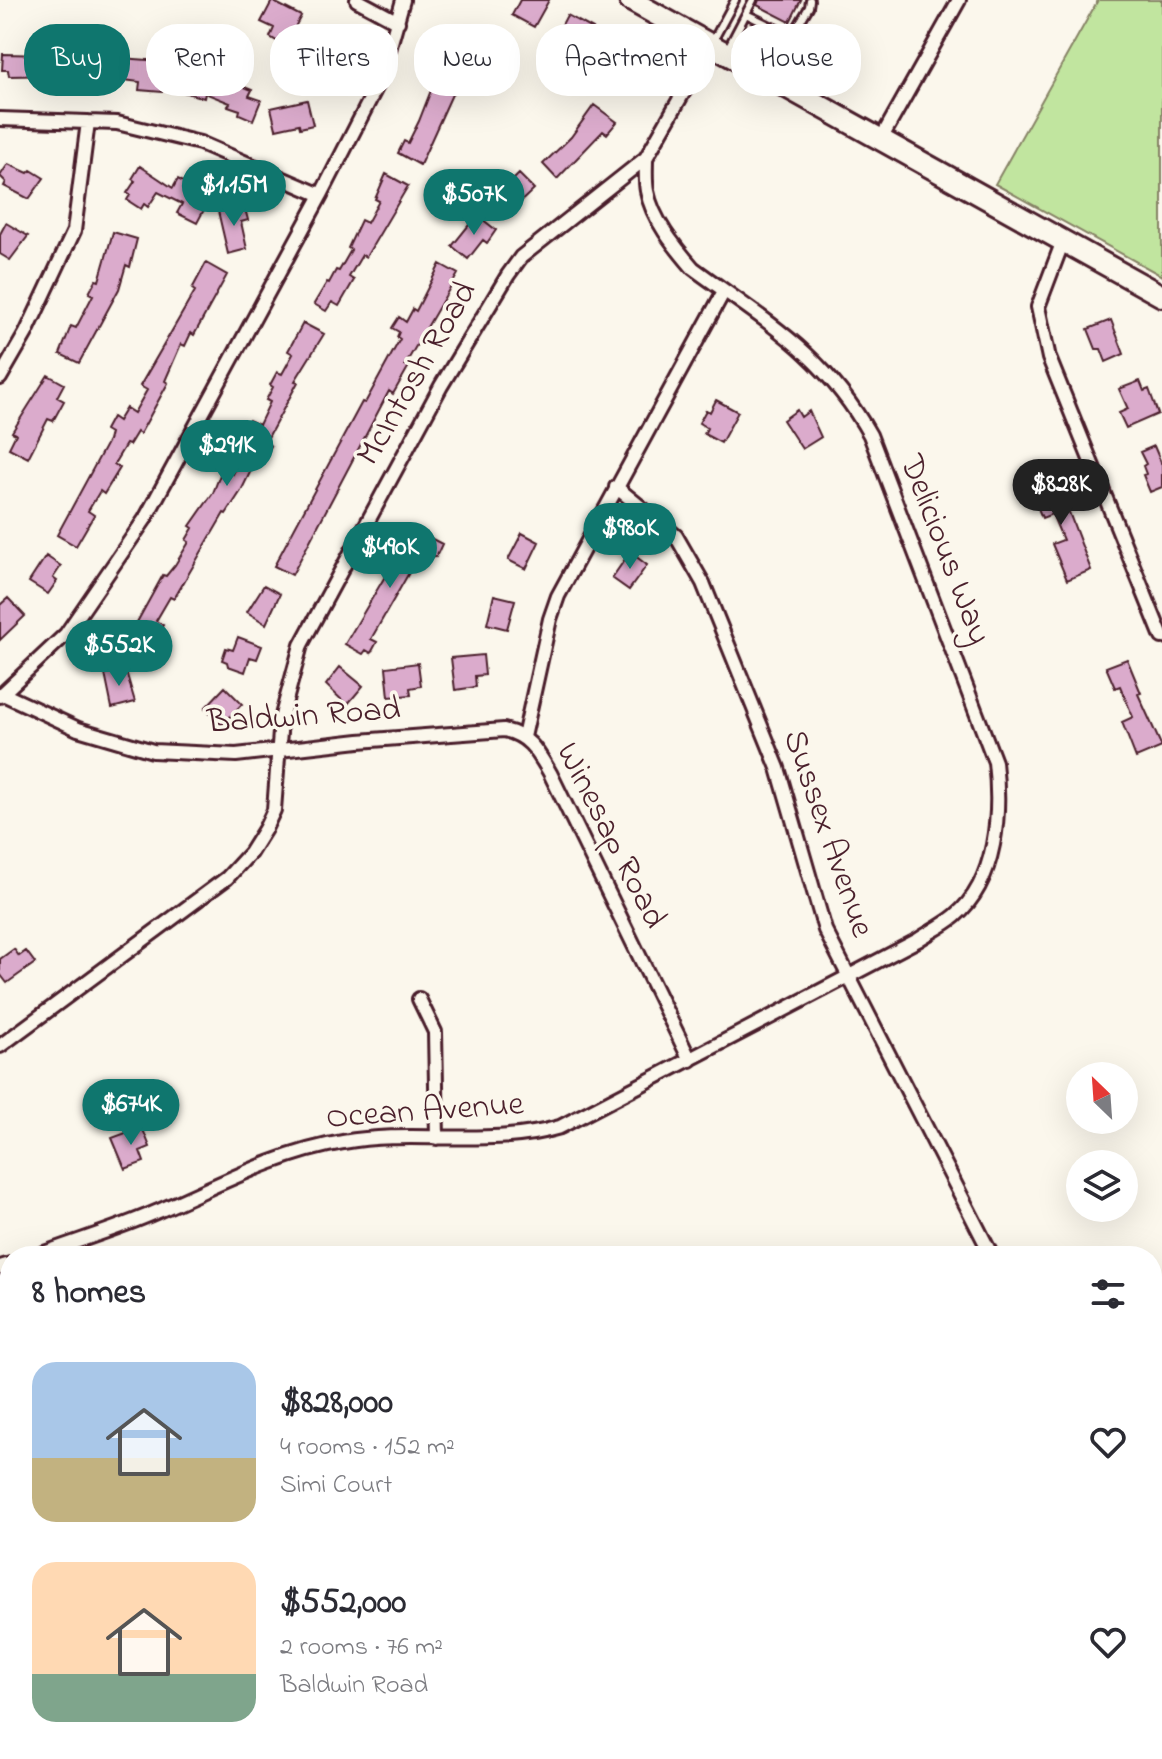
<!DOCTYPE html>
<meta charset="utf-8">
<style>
:root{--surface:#fff;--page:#f2f2f3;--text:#2b2b33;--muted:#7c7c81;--accent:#0f766e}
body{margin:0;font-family:"Indie Flower",sans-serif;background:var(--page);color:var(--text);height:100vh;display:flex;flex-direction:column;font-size:30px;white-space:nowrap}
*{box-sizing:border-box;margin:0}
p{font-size:26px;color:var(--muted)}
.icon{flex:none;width:44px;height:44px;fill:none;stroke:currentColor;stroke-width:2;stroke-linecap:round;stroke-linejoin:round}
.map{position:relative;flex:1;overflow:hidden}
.sheet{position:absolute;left:0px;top:1246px;width:1162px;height:514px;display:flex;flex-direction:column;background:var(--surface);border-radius:32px 32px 0 0;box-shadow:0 8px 32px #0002}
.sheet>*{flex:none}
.hud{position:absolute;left:24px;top:24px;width:1114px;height:72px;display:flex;gap:16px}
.needle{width:52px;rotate:335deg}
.controls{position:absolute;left:1066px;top:1062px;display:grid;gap:16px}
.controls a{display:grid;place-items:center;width:72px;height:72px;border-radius:50%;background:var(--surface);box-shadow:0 8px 32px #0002;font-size:40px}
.price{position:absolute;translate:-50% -68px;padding:0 18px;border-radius:28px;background:var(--accent);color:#fff;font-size:26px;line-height:52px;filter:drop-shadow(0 2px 4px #0008)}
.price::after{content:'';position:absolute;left:50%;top:48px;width:24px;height:18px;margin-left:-12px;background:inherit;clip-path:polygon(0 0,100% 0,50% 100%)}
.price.active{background:#222;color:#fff}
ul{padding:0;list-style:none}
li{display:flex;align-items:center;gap:24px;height:200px;padding:0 32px}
li span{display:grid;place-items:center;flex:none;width:224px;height:160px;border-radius:24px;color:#555}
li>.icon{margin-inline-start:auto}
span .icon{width:96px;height:96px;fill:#fffc;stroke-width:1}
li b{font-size:34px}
h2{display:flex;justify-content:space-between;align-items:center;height:96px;padding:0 32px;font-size:34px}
.chip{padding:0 28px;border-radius:32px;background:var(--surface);box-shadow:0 8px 32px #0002;font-size:28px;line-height:72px}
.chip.active{background:var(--accent);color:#fff}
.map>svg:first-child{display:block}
.green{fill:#c1e59f;stroke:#868265;stroke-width:2}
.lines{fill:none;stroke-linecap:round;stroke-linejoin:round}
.stream{stroke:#7384a0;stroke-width:5}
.building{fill:#dbabcc;stroke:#4a1f2b;stroke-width:2}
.service-casing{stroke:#4a1f2b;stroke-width:12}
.minor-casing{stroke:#4a1f2b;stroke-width:18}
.primary-casing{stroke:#4a1f2b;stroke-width:26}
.service{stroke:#fbf7ec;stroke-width:6}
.minor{stroke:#fbf7ec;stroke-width:12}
.primary{stroke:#fbf7ec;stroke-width:20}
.labels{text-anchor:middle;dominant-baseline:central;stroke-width:7;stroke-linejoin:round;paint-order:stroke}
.street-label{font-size:34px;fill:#4a1f2b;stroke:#fbf7ec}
</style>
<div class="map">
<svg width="1162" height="1759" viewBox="0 0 1162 1759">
<rect width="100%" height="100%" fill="#fbf7ec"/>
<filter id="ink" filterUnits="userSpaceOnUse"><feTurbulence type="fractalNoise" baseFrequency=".0125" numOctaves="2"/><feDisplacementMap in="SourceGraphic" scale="16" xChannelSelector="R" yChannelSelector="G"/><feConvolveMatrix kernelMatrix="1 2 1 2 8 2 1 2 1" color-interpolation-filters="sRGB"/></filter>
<g filter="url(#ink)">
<path class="green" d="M 1098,0 L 1162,0 L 1162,276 L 995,184 Z
M 0,1521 L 10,1528 L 10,1750 L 187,1750 L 169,1759 L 0,1759 Z
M 377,1750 L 537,1750 L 522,1759 L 385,1759 Z"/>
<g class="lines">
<path class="stream" d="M 0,1680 L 10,1686
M 101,1750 L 109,1759"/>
</g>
<path class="building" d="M 520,0 L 549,0 L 534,27 L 512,15 Z
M 759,0 L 801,0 L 790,22 L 757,5 Z
M 272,1 L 301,16 L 289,38 L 284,35 L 280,43 L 270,37 L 274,28 L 261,22 Z
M 567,15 L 593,29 L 581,50 L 556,36 Z
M 323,27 L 341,59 L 320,71 L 302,39 Z
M 445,28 L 467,40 L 442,85 L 454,90 L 420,165 L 398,153 L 404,141 L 408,143 L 419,121 L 442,62 L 432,57 Z
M 630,51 L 635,66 L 640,65 L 644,76 L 635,80 L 638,87 L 620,94 L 618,89 L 615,90 L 611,79 L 617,77 L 610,58 Z
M 3,54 L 95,56 L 161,61 L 222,78 L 252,90 L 249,96 L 261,100 L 253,120 L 239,114 L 240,110 L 228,106 L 230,103 L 205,93 L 204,98 L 162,86 L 162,92 L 139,90 L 140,82 L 124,80 L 123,75 L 94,73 L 94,81 L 63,81 L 63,75 L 9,76 L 8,70 L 2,70 Z
M 307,100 L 313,125 L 300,128 L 299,124 L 276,129 L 271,108 Z
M 594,105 L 617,122 L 607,134 L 603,131 L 557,179 L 543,164 L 571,137 Z
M 8,164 L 28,173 L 31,170 L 44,178 L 29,199 L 4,186 L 6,182 L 0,176 Z
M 140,166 L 173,188 L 178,179 L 198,190 L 201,184 L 214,191 L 197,223 L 177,213 L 182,204 L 158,192 L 148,207 L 144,204 L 141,209 L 127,200 L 130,195 L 127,193 L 135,181 L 132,179 Z
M 386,174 L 408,186 L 366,257 L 362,255 L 349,277 L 354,280 L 339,306 L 332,302 L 326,311 L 314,304 L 327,282 L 329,283 L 336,270 L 339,271 L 351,250 L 348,248 L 361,220 L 367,223 L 379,201 L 375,199 Z
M 519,174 L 534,189 L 511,211 L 496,197 Z
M 244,205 L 248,220 L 241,222 L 247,249 L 228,254 L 218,211 Z
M 477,215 L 496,230 L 487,243 L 483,240 L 468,259 L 452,246 Z
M 6,223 L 28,236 L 10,260 L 0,254 L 0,234 Z
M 113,232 L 137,239 L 130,267 L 126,265 L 119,289 L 79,363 L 60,354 L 71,326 L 76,328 L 93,295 L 89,293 L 96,280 L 99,281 Z
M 206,263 L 227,275 L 194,335 L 191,333 L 185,346 L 181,344 L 165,381 L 168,383 L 140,434 L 137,432 L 129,445 L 126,444 L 114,464 L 120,468 L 104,494 L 100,491 L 88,511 L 94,515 L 76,546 L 57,535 L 108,441 L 110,433 L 105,430 L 112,417 L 118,421 L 126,408 L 134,413 L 147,390 L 140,386 L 195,291 L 192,289 Z
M 440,264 L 458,274 L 405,365 L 409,366 L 393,394 L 389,391 L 292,575 L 274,566 L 362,402 L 365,403 L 400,339 L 397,337 L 399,332 L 392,328 L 399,317 L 406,322 L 413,309 L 416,311 Z
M 1111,320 L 1124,354 L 1106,362 L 1101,349 L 1096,349 L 1088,329 Z
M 303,323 L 324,334 L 295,381 L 298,382 L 265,443 L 271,446 L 264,459 L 258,456 L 241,491 L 226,514 L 224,513 L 174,599 L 170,597 L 156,621 L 163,625 L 144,657 L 129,649 L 139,626 L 136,624 L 163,575 L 166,576 L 175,565 L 189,542 L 186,540 L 193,528 L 190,526 L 213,493 L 223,467 L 233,474 L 245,448 L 240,446 L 243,434 L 249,420 L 259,425 L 270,402 L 266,400 L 273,387 L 270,385 L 277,372 L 282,374 L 293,354 L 288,351 Z
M 48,375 L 64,384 L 57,397 L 64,401 L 53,421 L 48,419 L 28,458 L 9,448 L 16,434 L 12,432 Z
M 1140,381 L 1144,391 L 1149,389 L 1158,414 L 1126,428 L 1119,413 L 1128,409 L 1119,389 Z
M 716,400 L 738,412 L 721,443 L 704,434 L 707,428 L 699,423 L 706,410 L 710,412 Z
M 797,410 L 801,417 L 809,411 L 821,437 L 802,449 L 783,420 Z
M 1154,446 L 1162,465 L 1162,487 L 1150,492 L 1143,475 L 1146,474 L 1143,466 L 1146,464 L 1140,452 Z
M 1051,475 L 1059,496 L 1062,494 L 1091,570 L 1067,580 L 1052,544 L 1063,540 L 1052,514 L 1042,518 L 1028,484 Z
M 413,529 L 442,544 L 436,557 L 424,551 L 416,565 L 414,564 L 371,639 L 377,642 L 371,653 L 366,650 L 363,654 L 345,644 Z
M 522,533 L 539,542 L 526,569 L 508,560 Z
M 630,552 L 647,565 L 629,590 L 612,578 Z
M 46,556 L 61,566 L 53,578 L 57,581 L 48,594 L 29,582 Z
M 264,585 L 280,594 L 266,624 L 247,612 Z
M 494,595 L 515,600 L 507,629 L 487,624 Z
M 8,598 L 25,616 L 0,640 L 0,605 Z
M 238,637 L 262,646 L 257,659 L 250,657 L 245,672 L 228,666 L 227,662 L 222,660 L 226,648 L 233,650 Z
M 483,655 L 485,675 L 475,676 L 476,687 L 455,690 L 451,658 Z
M 1127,659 L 1141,693 L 1138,694 L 1162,747 L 1136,758 L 1122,722 L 1133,717 L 1120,686 L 1115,688 L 1106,667 Z
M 418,663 L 421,686 L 410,688 L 411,695 L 389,697 L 386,667 Z
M 340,667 L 363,686 L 347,705 L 326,685 Z
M 125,668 L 135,702 L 112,708 L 105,674 Z
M 225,687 L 242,704 L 222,725 L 205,708 Z
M 14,949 L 19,956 L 26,951 L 35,963 L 7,983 L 0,974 L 0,959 Z
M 142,1127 L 150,1147 L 140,1151 L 144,1162 L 125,1169 L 112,1138 Z"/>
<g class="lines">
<g class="service-casing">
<path id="service" d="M 746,14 L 791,36
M 713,41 L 735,0
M 727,50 L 753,0
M 770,73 L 809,7 L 810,0"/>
</g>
<g class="minor-casing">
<path id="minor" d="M 357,0 L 398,22
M 0,119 L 117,123 L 200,143 L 321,195
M 881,139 L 959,0
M 1063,241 L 1038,307 L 1049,358 L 1162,637
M 0,378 L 26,333 L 74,231 L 88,122
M 616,487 L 676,536 L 703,583 L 778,768 L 825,930 L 992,1256
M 3,694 L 78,729 L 153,751 L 236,755 L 359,741 L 504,730 C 530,736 537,751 550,773 L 690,1060
M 0,696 L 66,634 L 145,519 L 321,195 L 381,78 L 403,0
M 524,737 L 550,619 L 558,596 L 724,291
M 419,999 L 435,1032 L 437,1138
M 0,1046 L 227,878 L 250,853 L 265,829 L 274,810 L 281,719 L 301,645 L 441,386 L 508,275 L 521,257 L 646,158 L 711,44
M 36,1256 C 76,1241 117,1229 156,1212 C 217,1186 277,1153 343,1142 C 415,1129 488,1148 560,1127 L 918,940 C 930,932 944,925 955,916 C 997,881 1001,812 995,762 L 870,435 C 825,354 765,321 693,268 C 675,247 652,219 647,191 C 645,181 646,169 646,158
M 0,1267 L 10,1264
M 1152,1566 L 1162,1585
M 559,1750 L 563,1759
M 781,1750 L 785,1759
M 1010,1750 L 1015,1759"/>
</g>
<g class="primary-casing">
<path id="primary" d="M 630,0 L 1162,296
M 1152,1296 L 1162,1292
M 249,1759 L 266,1750"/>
</g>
<use href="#service" class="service"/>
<use href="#minor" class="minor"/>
<use href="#primary" class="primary"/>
</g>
</g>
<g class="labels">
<g class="street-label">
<text transform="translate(418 374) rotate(-60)">McIntosh Road</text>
<text transform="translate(944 550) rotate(69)">Delicious Way</text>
<text transform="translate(304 717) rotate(-4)">Baldwin Road</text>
<text transform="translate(827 834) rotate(71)">Sussex Avenue</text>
<text transform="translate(610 836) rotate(63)">Winesap Road</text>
<text transform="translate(425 1112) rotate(-4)">Ocean Avenue</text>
</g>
</g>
</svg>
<div class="controls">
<a><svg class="needle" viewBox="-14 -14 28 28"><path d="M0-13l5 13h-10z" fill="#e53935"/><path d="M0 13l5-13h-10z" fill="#7c7c81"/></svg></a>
<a><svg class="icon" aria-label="layers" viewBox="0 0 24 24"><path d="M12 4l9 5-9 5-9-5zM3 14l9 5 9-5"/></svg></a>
</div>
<b class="price" style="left:234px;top:228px">$1.15M</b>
<b class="price" style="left:474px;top:237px">$507K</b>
<b class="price" style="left:227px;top:488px">$291K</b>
<b class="price active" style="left:1061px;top:527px">$828K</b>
<b class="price" style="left:630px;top:571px">$980K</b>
<b class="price" style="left:390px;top:590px">$490K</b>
<b class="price" style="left:119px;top:688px">$552K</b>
<b class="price" style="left:131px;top:1147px">$674K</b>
<div class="hud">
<a class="chip active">Buy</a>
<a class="chip">Rent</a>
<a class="chip">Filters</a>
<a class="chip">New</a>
<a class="chip">Apartment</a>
<a class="chip">House</a>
</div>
<section class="sheet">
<h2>8 homes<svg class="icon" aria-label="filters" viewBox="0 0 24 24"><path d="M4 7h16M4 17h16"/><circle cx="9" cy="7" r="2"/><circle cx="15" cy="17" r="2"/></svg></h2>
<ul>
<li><span style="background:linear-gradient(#a9c7e8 60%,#c2b280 0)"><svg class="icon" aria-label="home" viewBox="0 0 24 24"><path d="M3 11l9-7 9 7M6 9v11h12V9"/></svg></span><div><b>$828,000</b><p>4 rooms · 152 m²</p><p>Simi Court</p></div><svg class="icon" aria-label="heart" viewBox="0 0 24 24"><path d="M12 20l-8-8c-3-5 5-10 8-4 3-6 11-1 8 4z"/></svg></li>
<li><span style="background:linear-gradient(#ffd9b3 70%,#7fa58c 0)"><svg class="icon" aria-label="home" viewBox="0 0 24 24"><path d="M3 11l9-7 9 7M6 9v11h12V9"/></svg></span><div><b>$552,000</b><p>2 rooms · 76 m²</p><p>Baldwin Road</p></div><svg class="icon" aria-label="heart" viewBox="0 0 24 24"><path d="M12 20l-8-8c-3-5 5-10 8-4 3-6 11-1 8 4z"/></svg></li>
</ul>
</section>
</div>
